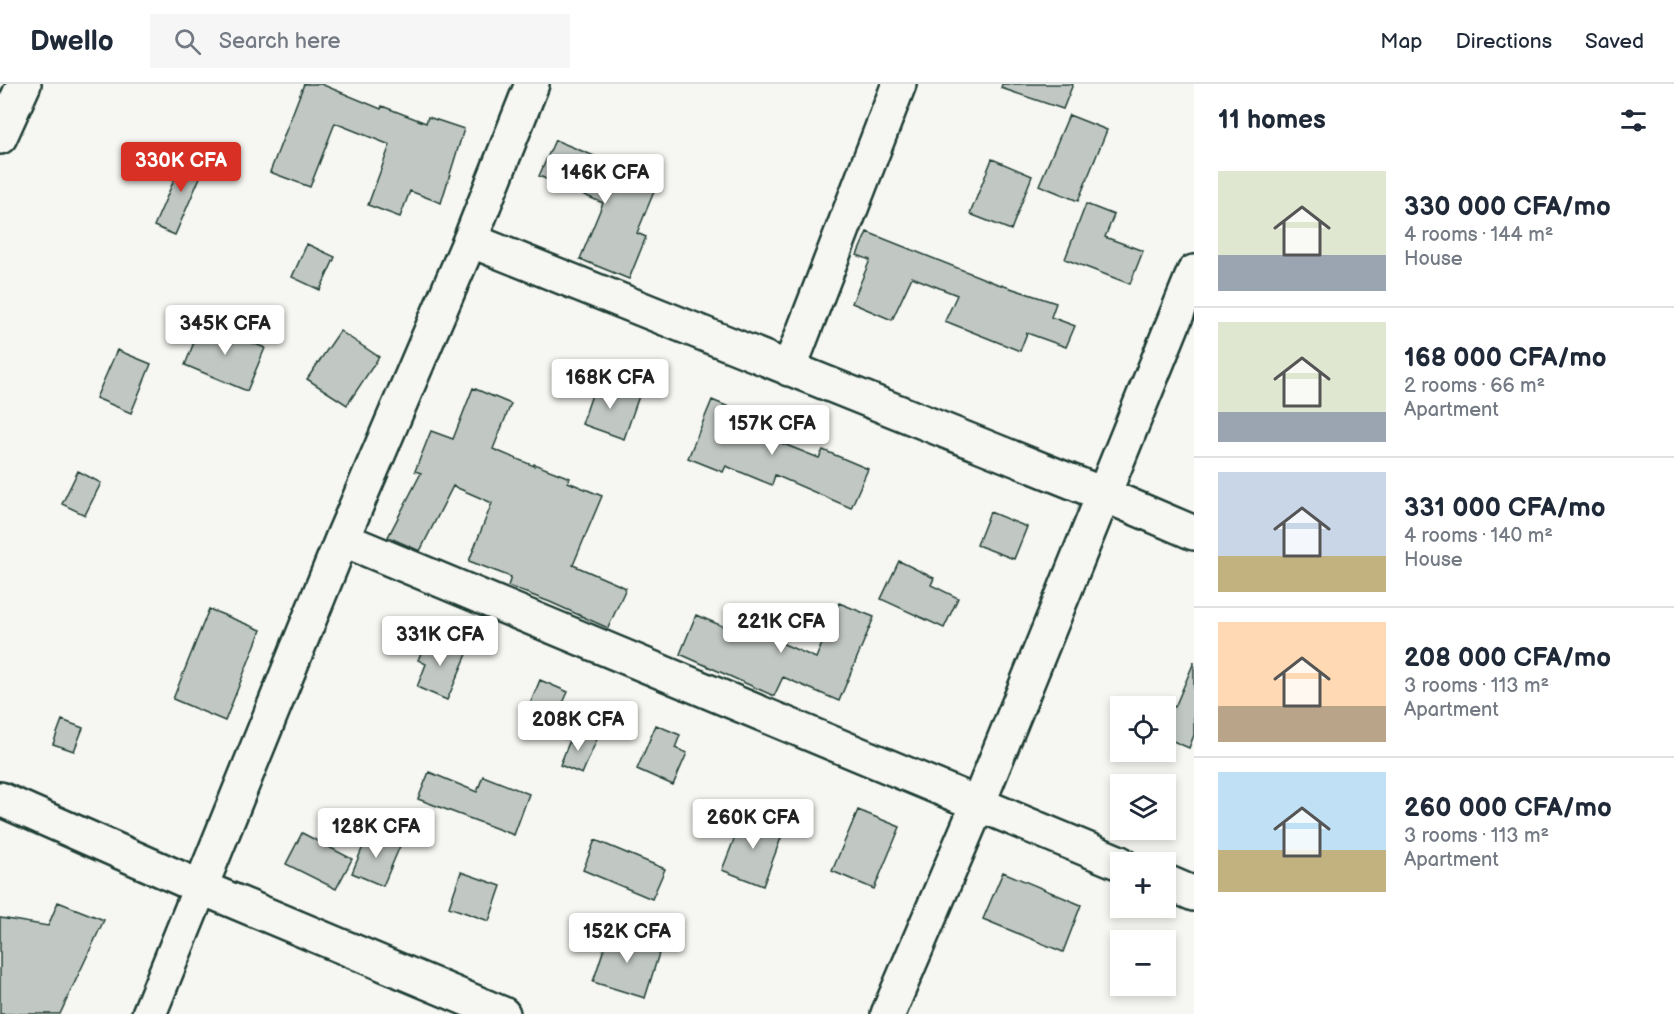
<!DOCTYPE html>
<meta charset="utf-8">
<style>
:root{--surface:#fff;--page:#f6f6f7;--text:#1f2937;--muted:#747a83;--line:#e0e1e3;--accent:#d93025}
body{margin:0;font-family:"Balsamiq Sans",sans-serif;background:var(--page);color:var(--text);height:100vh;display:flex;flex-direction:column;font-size:22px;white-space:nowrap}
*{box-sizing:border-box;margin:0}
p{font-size:20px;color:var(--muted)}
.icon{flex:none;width:33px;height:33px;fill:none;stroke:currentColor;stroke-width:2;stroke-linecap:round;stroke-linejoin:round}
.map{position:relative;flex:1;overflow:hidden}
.side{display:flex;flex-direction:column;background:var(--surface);width:480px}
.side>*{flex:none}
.controls{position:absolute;left:1110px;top:612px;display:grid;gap:12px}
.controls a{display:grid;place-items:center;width:66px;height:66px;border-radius:0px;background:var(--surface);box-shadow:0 3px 9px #0003;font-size:30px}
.price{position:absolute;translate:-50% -51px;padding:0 14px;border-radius:6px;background:#fff;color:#222;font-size:20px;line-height:39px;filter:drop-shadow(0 2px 3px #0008)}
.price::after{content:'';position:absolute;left:50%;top:36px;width:18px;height:14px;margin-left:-9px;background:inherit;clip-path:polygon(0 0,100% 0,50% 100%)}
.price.active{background:var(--accent);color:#fff}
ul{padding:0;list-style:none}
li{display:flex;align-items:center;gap:18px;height:150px;padding:0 24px}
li+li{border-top:2px solid var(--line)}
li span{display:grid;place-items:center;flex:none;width:168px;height:120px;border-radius:0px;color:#555}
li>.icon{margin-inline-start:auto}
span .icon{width:72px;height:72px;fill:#fffc;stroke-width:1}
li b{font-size:26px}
h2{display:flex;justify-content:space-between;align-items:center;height:72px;padding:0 24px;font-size:26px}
header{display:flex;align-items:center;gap:36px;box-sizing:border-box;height:84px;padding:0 30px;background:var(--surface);border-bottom:2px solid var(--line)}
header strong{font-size:28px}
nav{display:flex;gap:33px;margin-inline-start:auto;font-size:21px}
.search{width:420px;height:54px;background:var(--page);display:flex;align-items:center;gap:15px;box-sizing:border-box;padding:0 21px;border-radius:0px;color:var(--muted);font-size:22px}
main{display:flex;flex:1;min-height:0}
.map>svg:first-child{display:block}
.building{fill:#c1c8c3;stroke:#1f3d34;stroke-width:1.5}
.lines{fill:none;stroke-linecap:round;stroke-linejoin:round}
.street-casing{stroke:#1f3d34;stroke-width:38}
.street{stroke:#f6f6f2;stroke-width:33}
</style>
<header>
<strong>Dwello</strong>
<div class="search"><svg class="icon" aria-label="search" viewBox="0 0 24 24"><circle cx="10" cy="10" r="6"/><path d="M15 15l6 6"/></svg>Search here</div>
<nav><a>Map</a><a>Directions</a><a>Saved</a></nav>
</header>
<main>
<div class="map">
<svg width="1194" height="930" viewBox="0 0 1194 930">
<rect width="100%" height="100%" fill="#f6f6f2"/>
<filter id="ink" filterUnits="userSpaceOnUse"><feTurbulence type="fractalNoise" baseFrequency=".0167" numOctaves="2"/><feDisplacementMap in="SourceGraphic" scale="12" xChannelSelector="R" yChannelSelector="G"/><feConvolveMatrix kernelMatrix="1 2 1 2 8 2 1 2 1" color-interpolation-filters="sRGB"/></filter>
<g filter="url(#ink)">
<path class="building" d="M 304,0 L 321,0 L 381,25 L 382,22 L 426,39 L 428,33 L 464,45 L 441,119 L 410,107 L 400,133 L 368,121 L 390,61 L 335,39 L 310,103 L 270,88 Z
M 1002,0 L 1073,0 L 1063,25 L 1001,4 Z
M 1069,31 L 1107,46 L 1078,117 L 1039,101 Z
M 555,56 L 658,98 L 637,149 L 646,153 L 629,195 L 580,175 L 603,119 L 539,92 Z
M 187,66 L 208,75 L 175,151 L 154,142 Z
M 992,75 L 1032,92 L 1011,146 L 970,130 Z
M 1086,120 L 1114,131 L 1105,153 L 1143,167 L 1130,200 L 1065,175 Z
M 867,148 L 995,199 L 1056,219 L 1051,233 L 1075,242 L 1066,263 L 1027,249 L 1020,267 L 945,237 L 957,211 L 912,193 L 892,236 L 852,219 L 870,176 L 857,171 Z
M 307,160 L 335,173 L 320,206 L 292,193 Z
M 202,238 L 265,264 L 247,307 L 185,281 Z
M 340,247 L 379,273 L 347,321 L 307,295 Z
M 117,266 L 151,280 L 131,329 L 96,314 Z
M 597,296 L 639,312 L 624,355 L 582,340 Z
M 473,304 L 511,320 L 493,365 L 534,382 L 534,380 L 570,394 L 568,398 L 602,412 L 573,481 L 626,504 L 608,544 L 550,518 L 508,502 L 511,493 L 469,477 L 492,419 L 453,402 L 420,467 L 388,453 L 421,389 L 415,387 L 431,347 L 453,355 Z
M 712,316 L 772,341 L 766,353 L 819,374 L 823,366 L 868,385 L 851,424 L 775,391 L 772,401 L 726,382 L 723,388 L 688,374 Z
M 78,387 L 101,399 L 85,431 L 62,420 Z
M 990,428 L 1027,443 L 1014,475 L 977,461 Z
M 899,477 L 934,494 L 931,501 L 958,514 L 944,544 L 881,515 Z
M 839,519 L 874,533 L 839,617 L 783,593 L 774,612 L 680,570 L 696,531 L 739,549 L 742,542 L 816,574 Z
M 209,525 L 261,546 L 225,637 L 173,615 Z
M 429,551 L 468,568 L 447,616 L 417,603 L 426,580 L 418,576 Z
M 1194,578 L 1194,651 L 1189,664 L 1166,654 L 1166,619 L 1175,623 Z
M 540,596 L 568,608 L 563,619 L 578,625 L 565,655 L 523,637 Z
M 62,636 L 83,644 L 74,667 L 53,660 Z
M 656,641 L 680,651 L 675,664 L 687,669 L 673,701 L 637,685 Z
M 574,646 L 597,655 L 582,690 L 560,681 Z
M 429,688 L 477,708 L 483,692 L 529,710 L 514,751 L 418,715 Z
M 858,726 L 900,743 L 874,805 L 832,787 Z
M 744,730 L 784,746 L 763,802 L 722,786 Z
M 369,748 L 400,762 L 383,802 L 352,789 Z
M 302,749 L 352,775 L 336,805 L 286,780 Z
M 595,756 L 665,785 L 652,815 L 583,786 Z
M 461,788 L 501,802 L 489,837 L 449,823 Z
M 1003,788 L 1081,821 L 1063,868 L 983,835 Z
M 58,818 L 104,836 L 60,930 L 0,930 L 0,834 L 48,842 Z
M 610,846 L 661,863 L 645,914 L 593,898 Z"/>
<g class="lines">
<g class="street-casing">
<path id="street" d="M 0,53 L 24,0
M 470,156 L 1105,411 L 1194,449
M 789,285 L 899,0
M 342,455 L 1120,779
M 0,715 L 200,803 L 503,930
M 1166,798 L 1194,810
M 149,930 L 342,455 L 470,156 L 532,0
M 888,930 L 978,720 L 1194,188"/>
</g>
<use href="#street" class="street"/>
</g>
</g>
</svg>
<div class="controls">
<a><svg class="icon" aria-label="locate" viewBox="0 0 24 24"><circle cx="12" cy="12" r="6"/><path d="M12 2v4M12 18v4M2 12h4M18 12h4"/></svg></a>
<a><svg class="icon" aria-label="layers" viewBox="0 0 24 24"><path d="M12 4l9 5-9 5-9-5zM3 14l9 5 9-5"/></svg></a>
<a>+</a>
<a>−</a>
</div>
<b class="price active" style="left:181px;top:109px">330K CFA</b>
<b class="price" style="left:605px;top:121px">146K CFA</b>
<b class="price" style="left:225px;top:272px">345K CFA</b>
<b class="price" style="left:610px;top:326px">168K CFA</b>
<b class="price" style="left:772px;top:372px">157K CFA</b>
<b class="price" style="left:781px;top:570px">221K CFA</b>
<b class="price" style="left:440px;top:583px">331K CFA</b>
<b class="price" style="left:578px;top:668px">208K CFA</b>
<b class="price" style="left:753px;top:766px">260K CFA</b>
<b class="price" style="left:376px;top:775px">128K CFA</b>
<b class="price" style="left:627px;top:880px">152K CFA</b>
</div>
<section class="side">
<h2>11 homes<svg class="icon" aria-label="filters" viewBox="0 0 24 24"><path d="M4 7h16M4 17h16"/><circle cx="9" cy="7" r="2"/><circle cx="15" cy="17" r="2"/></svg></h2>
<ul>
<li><span style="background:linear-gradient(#dfe7d0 70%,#9aa5b1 0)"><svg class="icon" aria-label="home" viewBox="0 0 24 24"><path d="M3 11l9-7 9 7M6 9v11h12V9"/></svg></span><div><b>330 000 CFA/mo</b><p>4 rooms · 144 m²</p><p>House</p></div></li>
<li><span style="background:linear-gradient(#dfe7d0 75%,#9aa5b1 0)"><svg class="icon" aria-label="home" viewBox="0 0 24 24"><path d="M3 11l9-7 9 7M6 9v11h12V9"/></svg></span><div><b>168 000 CFA/mo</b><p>2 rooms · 66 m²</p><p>Apartment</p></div></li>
<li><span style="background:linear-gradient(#c9d6e8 70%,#c2b280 0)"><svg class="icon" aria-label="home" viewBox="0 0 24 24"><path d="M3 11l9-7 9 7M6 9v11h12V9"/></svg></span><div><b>331 000 CFA/mo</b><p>4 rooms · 140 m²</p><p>House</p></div></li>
<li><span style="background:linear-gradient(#ffd9b3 70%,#b9a48a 0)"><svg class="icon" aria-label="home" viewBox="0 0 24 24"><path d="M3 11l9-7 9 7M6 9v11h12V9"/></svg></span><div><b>208 000 CFA/mo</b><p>3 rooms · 113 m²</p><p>Apartment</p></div></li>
<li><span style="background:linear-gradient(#bfe0f5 65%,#c2b280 0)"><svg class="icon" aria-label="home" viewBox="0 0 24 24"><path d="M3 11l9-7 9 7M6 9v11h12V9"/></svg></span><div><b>260 000 CFA/mo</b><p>3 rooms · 113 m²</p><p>Apartment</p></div></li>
</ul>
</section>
</main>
